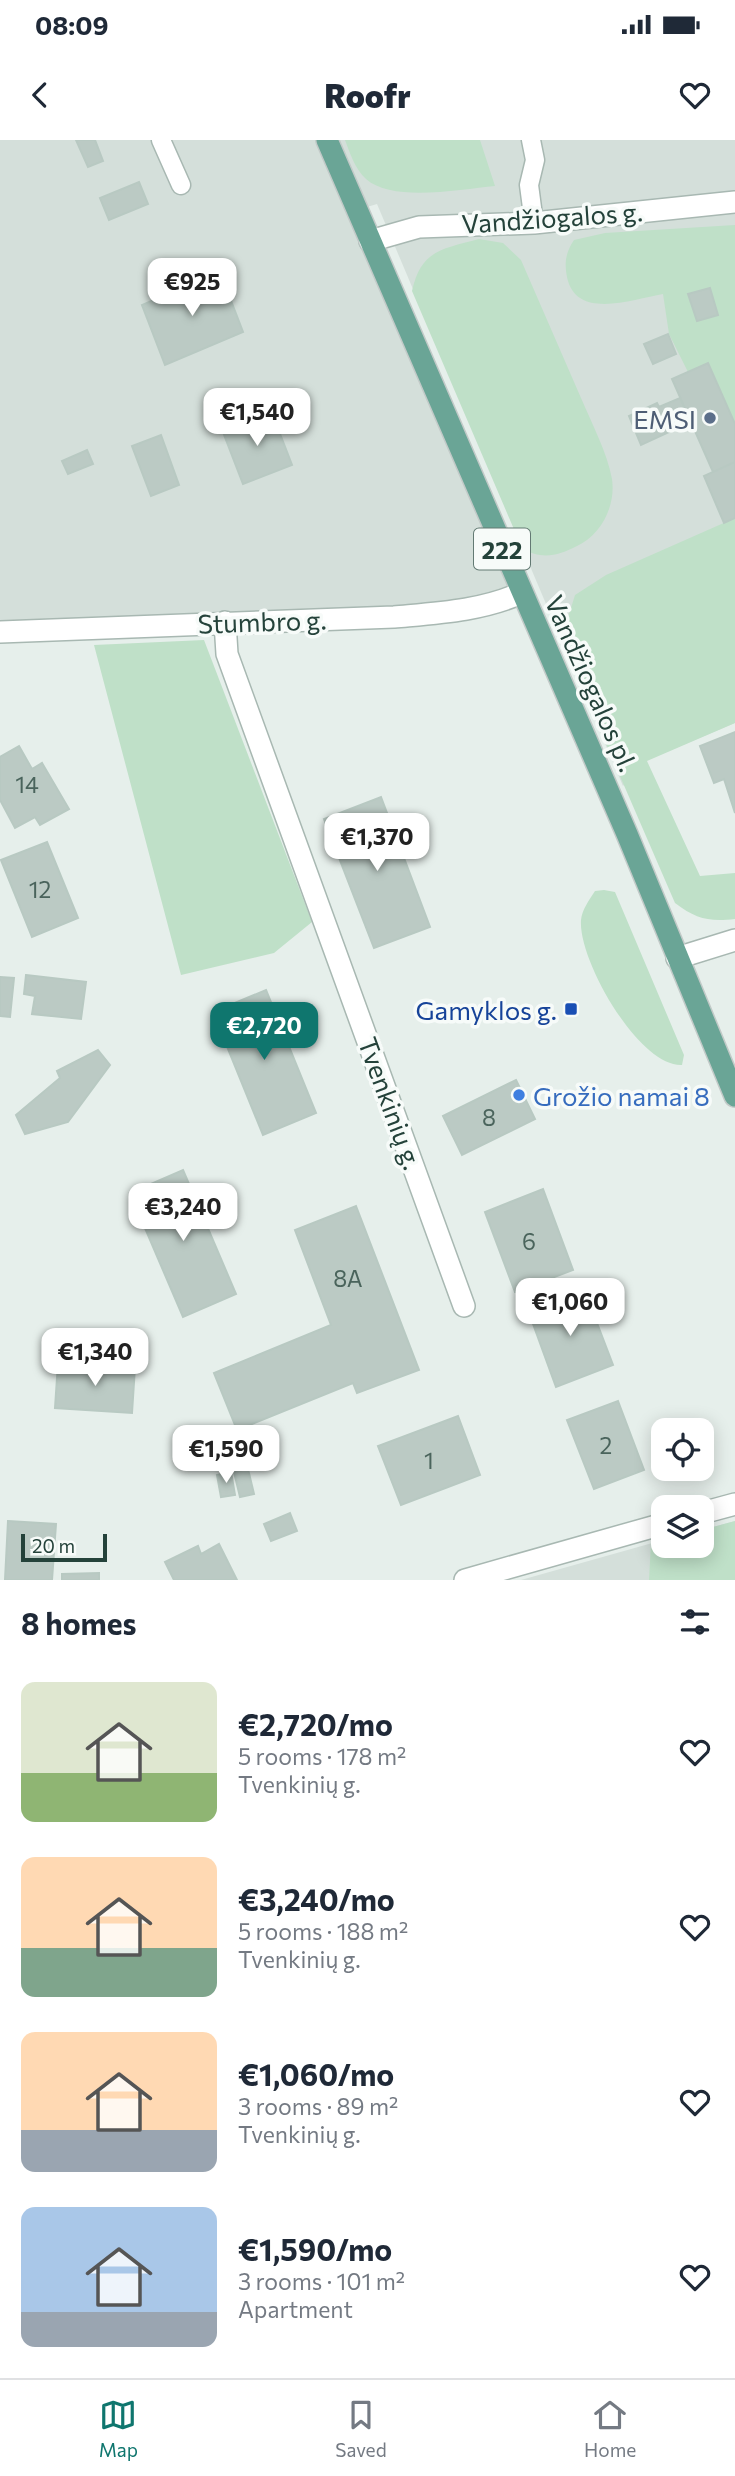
<!DOCTYPE html>
<meta charset="utf-8">
<style>
:root{--surface:#fff;--page:#f2f2f3;--text:#1f2937;--muted:#747a83;--line:#e0e1e3;--accent:#0f766e}
body{margin:0;font-family:Commissioner,sans-serif;background:var(--page);color:var(--text);height:100vh;display:flex;flex-direction:column;font-size:26px;white-space:nowrap}
*{box-sizing:border-box;margin:0}
p{font-size:23px;color:var(--muted)}
.icon{flex:none;width:38px;height:38px;fill:none;stroke:currentColor;stroke-width:2;stroke-linecap:round;stroke-linejoin:round}
.map{position:relative;height:1440px;overflow:hidden}
.details{display:flex;flex-direction:column;background:var(--surface);flex:1}
.details>*{flex:none}
.tools{position:absolute;left:651px;top:1278px;display:grid;gap:14px}
.tools a{display:grid;place-items:center;width:63px;height:63px;border-radius:14px;background:var(--surface);box-shadow:0 4px 18px #0003;font-size:35px}
.scale{position:absolute;left:21px;bottom:18px;width:86px;box-sizing:border-box;padding-left:7px;border:4px solid #24423a;border-top:0;font-size:19px;line-height:24px;white-space:nowrap;color:#24423a;-webkit-text-stroke:5px #f7fbf9;paint-order:stroke}
.price{position:absolute;translate:-50% -60px;padding:0 16px;border-radius:14px;background:#fff;color:#222;font-size:23px;line-height:46px;filter:drop-shadow(0 2px 4px #0008)}
.price::after{content:'';position:absolute;left:50%;top:42px;width:21px;height:16px;margin-left:-10px;background:inherit;clip-path:polygon(0 0,100% 0,50% 100%)}
.price.current{background:var(--accent);color:#fff}
ul{padding:0;list-style:none}
li{display:flex;align-items:center;gap:21px;height:175px;padding:0 21px}
li span{display:grid;place-items:center;flex:none;width:196px;height:140px;border-radius:14px;color:#555}
li>.icon{margin-inline-start:auto}
span .icon{width:84px;height:84px;fill:#fffc;stroke-width:1}
li b{font-size:30px}
h2{display:flex;justify-content:space-between;align-items:center;height:84px;padding:0 21px;font-size:30px}
.status{display:flex;justify-content:space-between;align-items:center;height:49px;padding:0 35px;background:var(--surface);direction:ltr}
.status svg{height:19px;fill:currentColor}
header{display:flex;justify-content:space-between;align-items:center;height:91px;padding:0 21px;background:var(--surface);font-size:32px;font-weight:800}
.menu{display:flex;justify-content:space-around;align-items:center;height:98px;border-top:2px solid var(--line);background:var(--surface);font-size:19px;color:var(--muted)}
.menu a{display:grid;justify-items:center;gap:4px}
.menu .current{color:var(--accent)}
.map>svg:first-child{display:block}
.built{fill:#d4dfda}
.green{fill:#bfe0c8}
.building{fill:#bbcac4;stroke:#b8c9c2;stroke-width:2}
.lines{fill:none;stroke-linecap:round;stroke-linejoin:round}
.lane-casing{stroke:#a8b8b2;stroke-width:21}
.street-casing{stroke:#a8b8b2;stroke-width:24}
.primary-casing{stroke:#c2cac8;stroke-width:24}
.lane{stroke:#fff;stroke-width:18}
.street{stroke:#fff;stroke-width:21}
.primary{stroke:#6aa596;stroke-width:21}
.service-dot{fill:#5c6f8a;stroke:#f7fbf9;stroke-width:2.5}
.transit-dot{fill:#1a4fb4;stroke:#f7fbf9;stroke-width:2.5}
.shop-dot{fill:#3f7fe0;stroke:#f7fbf9;stroke-width:2.5}
.labels{text-anchor:middle;dominant-baseline:central;stroke-width:7;stroke-linejoin:round;paint-order:stroke}
.number-label{font-size:23px;fill:#4a645c}
.shield{fill:#f7fbf9;stroke:#637a73;stroke-width:2}
.shield-label{font-size:24px;font-weight:bold;fill:#24423a}
.street-label{font-size:26px;fill:#24423a;stroke:#f7fbf9}
.service-label{font-size:26px;fill:#4e5e75;stroke:#f7fbf9;text-anchor:end}
.transit-label{font-size:26px;fill:#164399;stroke:#f7fbf9;text-anchor:end}
.shop-label{font-size:26px;fill:#366cbe;stroke:#f7fbf9;text-anchor:start}
</style>
<div class="status"><b>08:09</b><svg viewBox="0 0 49 12"><path d="M0 12V9h3v3zM5 12V6h3v6zM10 12V3h3v9zM15 12V0h3v12zM26 1h20v11H26zM47 4h2v5h-2z"/></svg></div>
<header><svg class="icon" aria-label="back" viewBox="0 0 24 24"><path d="M15 5l-7 7 7 7"/></svg>Roofr<svg class="icon" aria-label="heart" viewBox="0 0 24 24"><path d="M12 20l-8-8c-3-5 5-10 8-4 3-6 11-1 8 4z"/></svg></header>
<div class="map">
<svg width="735" height="1440" viewBox="0 0 735 1440">
<rect width="100%" height="100%" fill="#e6efeb"/>
<path class="built" d="M 0,0 L 735,0 L 735,583 L 647,620 L 623,646 L 377,64 L 357,70 L 521,453 L 506,460 L 0,492 Z
M 735,1381 L 735,1440 L 521,1440 L 663,1400 L 663,1405 L 702,1405 L 702,1390 Z"/>
<path class="green" d="M 345,0 L 480,0 L 495,46 C 461,49 393,63 366,39 C 355,29 350,13 345,0 Z
M 735,85 L 735,284 L 688,232 L 669,194 L 663,154 C 633,159 576,181 567,137 C 564,122 566,112 574,100 L 605,93 Z
M 479,99 L 503,103 L 521,120 C 541,166 561,212 581,258 C 592,284 607,312 612,339 C 616,366 601,395 577,406 C 558,416 541,420 522,408 L 412,151 C 421,110 442,109 479,99 Z
M 735,378 L 735,583 L 647,621 L 700,736 L 735,733 L 735,779 C 709,782 696,779 675,763 L 561,500 L 575,455 L 606,435 Z
M 204,500 L 312,782 L 274,813 L 181,835 L 94,505 Z
M 604,750 L 615,752 L 684,915 L 682,925 C 639,927 578,820 581,780 C 582,770 589,760 595,751 Z
M 735,1381 L 735,1440 L 649,1440 L 651,1403 L 663,1400 L 663,1405 L 702,1405 L 702,1390 Z"/>
<path class="building" d="M 76,0 L 95,0 L 103,21 L 88,27 Z
M 139,42 L 148,64 L 109,80 L 100,58 Z
M 220,132 L 243,192 L 165,225 L 142,165 Z
M 710,148 L 718,175 L 697,181 L 688,154 Z
M 668,194 L 676,214 L 653,224 L 644,204 Z
M 708,223 L 735,284 L 735,322 L 713,332 L 672,239 Z
M 680,258 L 686,271 L 664,281 L 669,292 L 641,305 L 629,276 L 657,263 L 659,267 Z
M 272,273 L 292,325 L 243,344 L 223,292 Z
M 161,295 L 179,345 L 151,356 L 132,306 Z
M 87,310 L 93,324 L 68,334 L 62,321 Z
M 735,322 L 735,378 L 724,383 L 704,336 Z
M 735,592 L 735,673 L 724,639 L 714,643 L 700,606 Z
M 19,606 L 32,629 L 42,623 L 69,669 L 40,685 L 35,677 L 15,688 L 0,660 L 0,617 Z
M 381,657 L 430,787 L 374,808 L 324,679 Z
M 47,702 L 78,778 L 32,797 L 1,720 Z
M 26,835 L 86,842 L 81,879 L 32,874 L 35,856 L 24,854 Z
M 0,837 L 14,838 L 10,877 L 0,876 Z
M 266,850 L 316,973 L 263,995 L 213,872 Z
M 98,910 L 110,925 L 68,982 L 25,994 L 16,975 L 60,938 L 57,931 Z
M 516,940 L 535,979 L 462,1015 L 443,976 Z
M 183,1030 L 236,1154 L 183,1177 L 130,1053 Z
M 543,1049 L 573,1130 L 515,1152 L 485,1072 Z
M 356,1066 L 419,1230 L 357,1253 L 353,1243 L 237,1290 L 214,1233 L 331,1185 L 295,1090 Z
M 584,1149 L 613,1225 L 556,1247 L 528,1170 Z
M 58,1223 L 135,1227 L 132,1273 L 55,1268 Z
M 618,1261 L 644,1330 L 594,1349 L 567,1280 Z
M 458,1276 L 480,1335 L 401,1365 L 378,1306 Z
M 245,1312 L 248,1323 L 231,1328 L 228,1317 Z
M 248,1329 L 254,1354 L 240,1357 L 234,1332 Z
M 231,1332 L 235,1355 L 221,1357 L 217,1335 Z
M 290,1373 L 297,1391 L 271,1401 L 264,1384 Z
M 8,1381 L 56,1384 L 52,1440 L 5,1440 Z
M 219,1404 L 237,1440 L 174,1440 L 165,1422 L 198,1406 L 201,1414 Z
M 99,1433 L 99,1440 L 62,1440 L 62,1434 Z"/>
<g class="lines">
<g class="lane-casing">
<path id="lane" d="M 161,0 L 181,45
M 531,0 L 535,20 L 529,45 L 534,83"/>
</g>
<g class="street-casing">
<path id="street" d="M 370,101 L 419,87 L 534,83 L 735,62
M 225,482 L 227,514 L 464,1166
M 0,492 L 394,477 C 437,473 481,471 521,453
M 677,818 L 735,800
M 702,1373 L 735,1364
M 465,1440 L 663,1384"/>
</g>
<g class="primary-casing">
<path id="primary" d="M 327,0 L 627,694 L 735,956"/>
</g>
<use href="#lane" class="lane"/>
<use href="#street" class="street"/>
<use href="#primary" class="primary"/>
</g>
<circle class="service-dot" cx="710" cy="278" r="7"/>
<rect class="transit-dot" x="564" y="862" width="14" height="14" rx="3.5"/>
<circle class="shop-dot" cx="519" cy="955" r="7"/>
<g class="labels">
<g class="number-label">
<text x="27" y="644">14</text>
<text x="40" y="749">12</text>
<text x="489" y="977">8</text>
<text x="529" y="1101">6</text>
<text x="348" y="1138">8A</text>
<text x="606" y="1305">2</text>
<text x="429" y="1320">1</text>
</g>
<rect class="shield" x="474" y="388.5" width="56" height="41" rx="5"/>
<g class="shield-label">
<text x="502" y="409">222</text>
</g>
<g class="street-label">
<text transform="translate(552 77) rotate(-4)">Vandžiogalos g.</text>
<text transform="translate(262 481) rotate(-2)">Stumbro g.</text>
<text transform="translate(592 543) rotate(66)">Vandžiogalos pl.</text>
<text transform="translate(391 963) rotate(70)">Tvenkinių g.</text>
</g>
<g class="service-label">
<text x="696" y="278">EMSI</text>
</g>
<g class="transit-label">
<text x="557" y="869">Gamyklos g.</text>
</g>
<g class="shop-label">
<text x="533" y="955">Grožio namai 8</text>
</g>
</g>
</svg>
<div class="tools">
<a><svg class="icon" aria-label="locate" viewBox="0 0 24 24"><circle cx="12" cy="12" r="6"/><path d="M12 2v4M12 18v4M2 12h4M18 12h4"/></svg></a>
<a><svg class="icon" aria-label="layers" viewBox="0 0 24 24"><path d="M12 4l9 5-9 5-9-5zM3 14l9 5 9-5"/></svg></a>
</div>
<div class="scale">20 m</div>
<b class="price" style="left:192px;top:178px">€925</b>
<b class="price" style="left:257px;top:308px">€1,540</b>
<b class="price" style="left:377px;top:733px">€1,370</b>
<b class="price current" style="left:264px;top:922px">€2,720</b>
<b class="price" style="left:183px;top:1103px">€3,240</b>
<b class="price" style="left:570px;top:1198px">€1,060</b>
<b class="price" style="left:95px;top:1248px">€1,340</b>
<b class="price" style="left:226px;top:1345px">€1,590</b>
</div>
<section class="details">
<h2>8 homes<svg class="icon" aria-label="filters" viewBox="0 0 24 24"><path d="M4 7h16M4 17h16"/><circle cx="9" cy="7" r="2"/><circle cx="15" cy="17" r="2"/></svg></h2>
<ul>
<li><span style="background:linear-gradient(#dfe7d0 65%,#8fb573 0)"><svg class="icon" aria-label="home" viewBox="0 0 24 24"><path d="M3 11l9-7 9 7M6 9v11h12V9"/></svg></span><div><b>€2,720/mo</b><p>5 rooms · 178 m²</p><p>Tvenkinių g.</p></div><svg class="icon" aria-label="heart" viewBox="0 0 24 24"><path d="M12 20l-8-8c-3-5 5-10 8-4 3-6 11-1 8 4z"/></svg></li>
<li><span style="background:linear-gradient(#ffd9b3 65%,#7fa58c 0)"><svg class="icon" aria-label="home" viewBox="0 0 24 24"><path d="M3 11l9-7 9 7M6 9v11h12V9"/></svg></span><div><b>€3,240/mo</b><p>5 rooms · 188 m²</p><p>Tvenkinių g.</p></div><svg class="icon" aria-label="heart" viewBox="0 0 24 24"><path d="M12 20l-8-8c-3-5 5-10 8-4 3-6 11-1 8 4z"/></svg></li>
<li><span style="background:linear-gradient(#ffd9b3 70%,#9aa5b1 0)"><svg class="icon" aria-label="home" viewBox="0 0 24 24"><path d="M3 11l9-7 9 7M6 9v11h12V9"/></svg></span><div><b>€1,060/mo</b><p>3 rooms · 89 m²</p><p>Tvenkinių g.</p></div><svg class="icon" aria-label="heart" viewBox="0 0 24 24"><path d="M12 20l-8-8c-3-5 5-10 8-4 3-6 11-1 8 4z"/></svg></li>
<li><span style="background:linear-gradient(#a9c7e8 75%,#9aa5b1 0)"><svg class="icon" aria-label="home" viewBox="0 0 24 24"><path d="M3 11l9-7 9 7M6 9v11h12V9"/></svg></span><div><b>€1,590/mo</b><p>3 rooms · 101 m²</p><p>Apartment</p></div><svg class="icon" aria-label="heart" viewBox="0 0 24 24"><path d="M12 20l-8-8c-3-5 5-10 8-4 3-6 11-1 8 4z"/></svg></li>
</ul>
</section>
<nav class="menu">
<a class="current"><svg class="icon" aria-label="map" viewBox="0 0 24 24"><path d="M3 6l6-2 6 2 6-2v14l-6 2-6-2-6 2zM9 4v14M15 6v14"/></svg>Map</a>
<a><svg class="icon" aria-label="saved" viewBox="0 0 24 24"><path d="M7 4h10v16l-5-4-5 4z"/></svg>Saved</a>
<a><svg class="icon" aria-label="home" viewBox="0 0 24 24"><path d="M3 11l9-7 9 7M6 9v11h12V9"/></svg>Home</a>
</nav>
